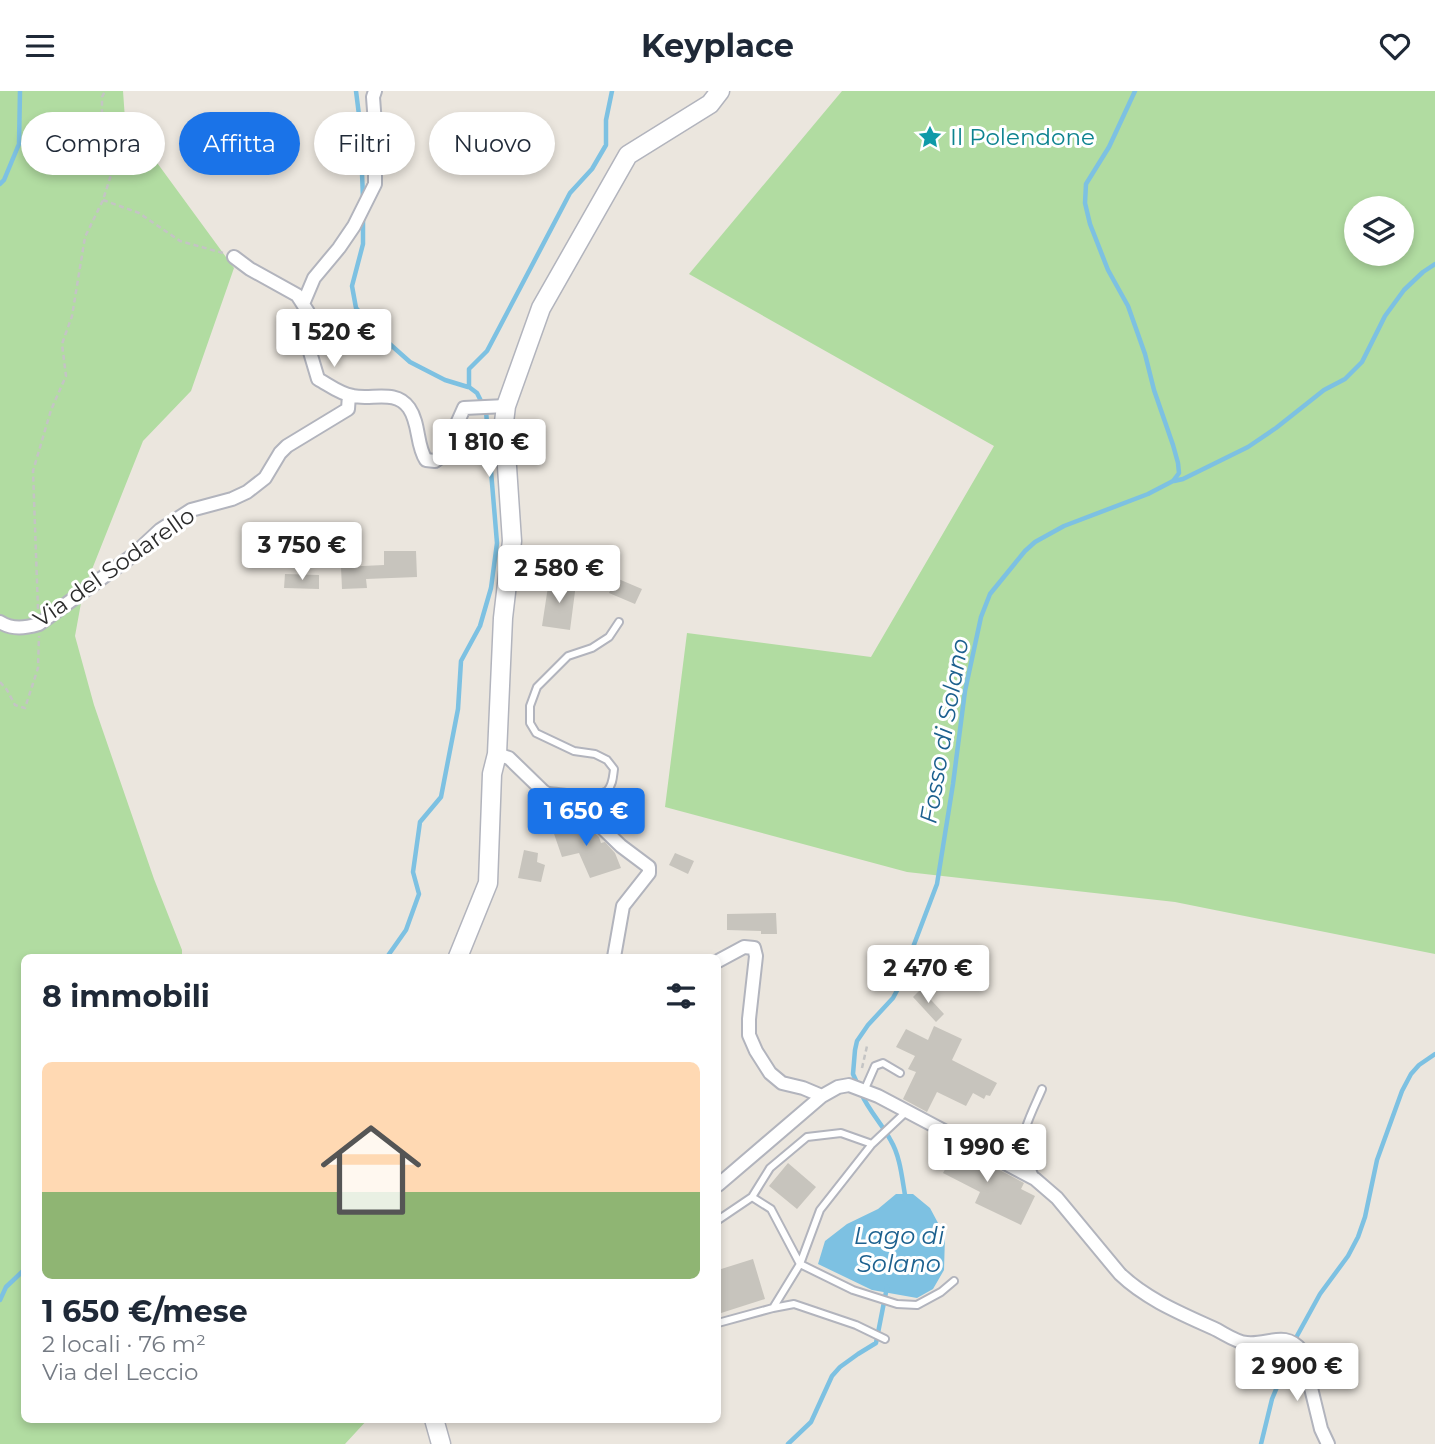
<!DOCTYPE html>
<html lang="it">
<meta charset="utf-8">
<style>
:root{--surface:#fff;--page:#f6f6f7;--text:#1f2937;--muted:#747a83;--line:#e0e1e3;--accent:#1a73e8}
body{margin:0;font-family:Montserrat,sans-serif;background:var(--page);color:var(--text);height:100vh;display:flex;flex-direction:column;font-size:26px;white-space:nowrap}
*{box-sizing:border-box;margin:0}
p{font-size:23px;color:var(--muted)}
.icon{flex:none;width:38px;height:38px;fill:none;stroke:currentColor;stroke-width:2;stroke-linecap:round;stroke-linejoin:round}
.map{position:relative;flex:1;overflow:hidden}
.sheet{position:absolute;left:21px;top:863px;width:700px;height:469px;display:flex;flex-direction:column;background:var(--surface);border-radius:10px;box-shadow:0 4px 10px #0003}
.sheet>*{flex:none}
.hud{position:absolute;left:21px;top:21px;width:700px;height:63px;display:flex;gap:14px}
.tools{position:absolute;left:1344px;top:105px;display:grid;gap:14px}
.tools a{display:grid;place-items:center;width:70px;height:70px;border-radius:50%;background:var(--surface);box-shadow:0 4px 10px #0003;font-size:35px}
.price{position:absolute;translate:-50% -60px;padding:0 16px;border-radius:7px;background:#fff;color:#222;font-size:23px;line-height:46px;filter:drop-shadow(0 2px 4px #0008)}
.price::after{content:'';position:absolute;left:50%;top:42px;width:21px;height:16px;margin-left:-10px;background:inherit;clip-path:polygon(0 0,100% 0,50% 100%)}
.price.on{background:var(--accent);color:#fff}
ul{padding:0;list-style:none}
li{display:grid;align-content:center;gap:14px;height:371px;padding:0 21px}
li+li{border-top:2px solid var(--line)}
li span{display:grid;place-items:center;height:217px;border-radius:10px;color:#555}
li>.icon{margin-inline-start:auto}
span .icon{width:126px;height:126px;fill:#fffc;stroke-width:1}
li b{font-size:30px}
h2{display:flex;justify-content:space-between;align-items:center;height:84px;padding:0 21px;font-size:30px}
.tag{padding:0 24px;border-radius:32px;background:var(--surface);box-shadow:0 4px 10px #0003;font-size:24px;line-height:63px}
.tag.on{background:var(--accent);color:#fff}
header{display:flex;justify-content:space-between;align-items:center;height:91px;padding:0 21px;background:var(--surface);font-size:32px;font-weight:700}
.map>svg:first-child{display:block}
.green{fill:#b1dca1;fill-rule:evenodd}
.water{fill:#7dc1e2}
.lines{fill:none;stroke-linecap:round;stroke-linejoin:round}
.stream{stroke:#7dc1e2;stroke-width:4.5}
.building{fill:#c7c4bd}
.lane-casing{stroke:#b2b4bd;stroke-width:10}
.street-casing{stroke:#b2b4bd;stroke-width:16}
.secondary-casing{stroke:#b2b4bd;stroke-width:21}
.path{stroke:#c4c4c4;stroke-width:2.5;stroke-dasharray:5 3.5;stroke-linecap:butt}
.lane{stroke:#fff;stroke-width:6}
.street{stroke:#fff;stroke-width:12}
.secondary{stroke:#fff;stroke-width:18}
.labels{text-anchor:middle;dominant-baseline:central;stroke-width:6;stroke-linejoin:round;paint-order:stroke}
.culture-label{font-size:23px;fill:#0d838f;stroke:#fff;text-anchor:start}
.street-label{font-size:23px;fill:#2b2b2b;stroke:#fff}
.water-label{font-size:24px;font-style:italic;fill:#1c608e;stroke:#fff}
</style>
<header><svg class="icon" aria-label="menu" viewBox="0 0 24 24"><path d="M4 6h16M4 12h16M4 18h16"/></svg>Keyplace<svg class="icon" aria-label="heart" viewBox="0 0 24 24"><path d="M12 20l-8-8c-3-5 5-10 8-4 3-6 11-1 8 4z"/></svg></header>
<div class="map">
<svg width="1435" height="1353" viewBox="0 0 1435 1353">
<rect width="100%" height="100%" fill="#ebe6de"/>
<path class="green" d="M 0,0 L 123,0 L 125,28 L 234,177 L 191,300 L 143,350 L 83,501 L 75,545 L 94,614 L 126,707 L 154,788 L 182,859 L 182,866 L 24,866 L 24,1328 L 368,1328 L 345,1353 L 0,1353 Z
M 842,0 L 1435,0 L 1435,863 L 1175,811 L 907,781 L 665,716 L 687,542 L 871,566 L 994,355 L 689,183 ZM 1402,117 L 1402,163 L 1356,163 L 1356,117 Z"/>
<path class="water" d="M 896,1103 L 913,1103 L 930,1117 L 945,1145 L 944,1179 L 933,1198 L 917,1207 L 872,1199 L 818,1173 L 825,1150 L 847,1133 L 878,1118 Z"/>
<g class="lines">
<path class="stream" d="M 356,0 L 360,32 L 363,107
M 0,93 L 4,89 L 19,53 L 20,0
M 363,127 L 363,153 L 352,195 L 356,217 L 383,247 L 410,271 L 445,289 L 468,296
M 1174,390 L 1183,388 L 1248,356 L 1276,337 L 1324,299 L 1345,288 L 1362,271 L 1385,225 L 1404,199 L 1423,181 L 1435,173
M 387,866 L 406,839 L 419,803 L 413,781 L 420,731 L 441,706 L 458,618 L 461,570 L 480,535 L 491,497 L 497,452 L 486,320 L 477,302 L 469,296 L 469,278 L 487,260 L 570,102 L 592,78 L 606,54 L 606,29 L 612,0
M 858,994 L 853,983 L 855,959 L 857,950 L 868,934 L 893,907 L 902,890 L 907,872 L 937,793 L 953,693 L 965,600 L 981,526 L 990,503 L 1025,460 L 1035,451 L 1064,435 L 1148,403 L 1173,390 L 1179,382 L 1178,372 L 1173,354 L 1154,299 L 1145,263 L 1128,215 L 1108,179 L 1090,133 L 1085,112 L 1086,93 L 1109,56 L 1135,0
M 861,1002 C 869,1020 882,1033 891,1050 C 900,1065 902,1087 905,1104 L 904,1108
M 0,1209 L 6,1196 L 24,1179
M 788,1353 L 811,1331 L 832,1285 L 840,1276 L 858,1263 L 876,1252 L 887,1196
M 1261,1353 L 1272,1308 L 1288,1270 L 1292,1254 L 1320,1203 L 1348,1165 L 1358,1146 L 1365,1126 L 1377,1069 L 1402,1000 L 1411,983 L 1419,974 L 1435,963"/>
</g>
<path class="building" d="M 575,459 L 595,476 L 589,493 L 564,465 Z
M 384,460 L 416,460 L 417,486 L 366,488 L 367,497 L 342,498 L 341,476 L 384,474 Z
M 285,483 L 319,484 L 319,498 L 284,497 Z
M 616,487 L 642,498 L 635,513 L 609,502 Z
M 549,489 L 576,493 L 570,539 L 542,535 Z
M 569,729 L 574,738 L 585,734 L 588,735 L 599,746 L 601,752 L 605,751 L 615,762 L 621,777 L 590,787 L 579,762 L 562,766 L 552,737 Z
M 524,759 L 538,762 L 537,771 L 545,774 L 541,791 L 518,787 Z
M 675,762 L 694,770 L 688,783 L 669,774 Z
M 776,822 L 777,843 L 761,843 L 761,840 L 727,839 L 727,823 Z
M 921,898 L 944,923 L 936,931 L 913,906 Z
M 934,935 L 962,948 L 952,969 L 997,992 L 990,1005 L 986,1004 L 984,1008 L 973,1002 L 966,1015 L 937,1001 L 927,1021 L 903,1008 L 916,981 L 908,978 L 915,965 L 896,956 L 906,938 L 928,949 Z
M 942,1049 L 1024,1092 L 1021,1098 L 1035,1105 L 1021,1134 L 975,1112 L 980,1101 L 943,1082 L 947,1075 L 941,1072 L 944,1065 L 936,1061 Z
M 788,1072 L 816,1096 L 797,1118 L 769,1095 Z
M 753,1168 L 765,1208 L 718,1223 L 718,1179 Z"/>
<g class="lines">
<g class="lane-casing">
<path id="lane" d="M 549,700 C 562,701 597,708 607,700 C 613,694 613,685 614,678 L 607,669 L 595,663 L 574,660 L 536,642 L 530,632 L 530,615 L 537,596 L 568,565 L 592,557 L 609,546 L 619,531
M 864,1000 L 875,975 L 883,972 L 900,982
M 1035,1086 C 1032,1075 1025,1070 1023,1061 C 1019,1044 1035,1015 1042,998
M 752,1106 L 771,1118 L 800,1173 L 853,1199 L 897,1213 L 917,1214 L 941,1201 L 954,1190
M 718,1129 L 752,1106 L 770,1077 L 807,1046 L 841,1042 L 872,1053
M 773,1217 L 794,1213 L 856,1234 L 885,1248
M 718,1232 L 773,1217 L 800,1173 L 820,1119 L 872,1053 L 907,1020"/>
</g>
<g class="street-casing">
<path id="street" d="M 234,166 L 250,178 L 297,204 L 308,221 L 307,251 L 318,288 C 329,294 340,303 353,305 C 372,309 396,298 409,317 C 420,333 416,354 426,369 L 435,370 L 443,364 L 464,317 L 506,315
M 303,213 L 314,187 L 339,157 L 354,135 L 375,93 L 375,33 L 373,6 L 375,0
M 0,531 C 13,539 25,537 39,533 L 132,465 L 160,439 L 191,419 L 232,408 L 247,401 L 265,387 L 280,362 L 287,355 L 348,318 L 349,304
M 497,663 L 509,667 L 543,700 L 571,719 L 593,728 L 621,755 L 649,776 L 649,782 L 623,815 L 614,866
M 718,870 L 744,856 L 754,857 L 756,865 L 749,928 L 749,944 L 756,960 L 770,982 L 782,992 L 803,997 L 822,1005
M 718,1094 L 822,1005 L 838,996 L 849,994 L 878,1005 L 1035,1088 L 1057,1107 L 1120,1183 C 1146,1208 1180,1222 1213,1237 C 1224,1242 1235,1251 1247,1252 C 1269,1254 1285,1239 1302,1260 L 1321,1338 L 1328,1353"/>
</g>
<g class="secondary-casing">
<path id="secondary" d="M 458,866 L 488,792 L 492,683 L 497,663 L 503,527 L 512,450 L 504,331 L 506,315 L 541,217 L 628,64 L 710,13 L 720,0
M 434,1328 L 441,1353"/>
</g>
<path class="path" d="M 103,109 L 139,122 L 180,150 L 223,162
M 38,518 L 33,380 L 51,319 L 66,285 L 62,253 L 72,225 L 85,146 L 103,109 L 111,84 L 102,40 L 102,6 L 105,0
M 0,591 L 7,599 L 15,614 L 25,617 L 38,577 L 39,545
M 862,977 L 867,955"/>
<use href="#lane" class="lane"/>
<use href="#street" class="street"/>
<use href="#secondary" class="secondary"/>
</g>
<defs>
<g id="sight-bare" transform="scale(1.89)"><path d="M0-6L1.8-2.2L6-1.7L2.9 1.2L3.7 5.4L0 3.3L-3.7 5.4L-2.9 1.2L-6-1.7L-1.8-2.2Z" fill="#0f9aa8" stroke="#fff" stroke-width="2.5" paint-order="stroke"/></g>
</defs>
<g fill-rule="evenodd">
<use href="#sight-bare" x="930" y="46"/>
</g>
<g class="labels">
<g class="culture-label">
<text x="950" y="46">Il Polendone</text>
</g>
<g class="street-label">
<text transform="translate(114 476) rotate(-35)">Via del Sodarello</text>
</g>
<g class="water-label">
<text transform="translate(944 640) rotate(-80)">Fosso di Solano</text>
<text x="899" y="1144">Lago di<tspan x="899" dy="28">Solano</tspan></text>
</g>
</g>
</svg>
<div class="tools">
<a><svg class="icon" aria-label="layers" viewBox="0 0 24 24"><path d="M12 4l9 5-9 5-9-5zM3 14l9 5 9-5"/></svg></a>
</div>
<b class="price" style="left:334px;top:278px">1 520 €</b>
<b class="price" style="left:489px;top:388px">1 810 €</b>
<b class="price" style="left:302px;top:491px">3 750 €</b>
<b class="price" style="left:559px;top:514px">2 580 €</b>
<b class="price on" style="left:586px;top:757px">1 650 €</b>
<b class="price" style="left:928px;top:914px">2 470 €</b>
<b class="price" style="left:987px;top:1093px">1 990 €</b>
<b class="price" style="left:1297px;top:1312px">2 900 €</b>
<div class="hud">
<a class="tag">Compra</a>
<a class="tag on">Affitta</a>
<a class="tag">Filtri</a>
<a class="tag">Nuovo</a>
</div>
<section class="sheet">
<h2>8 immobili<svg class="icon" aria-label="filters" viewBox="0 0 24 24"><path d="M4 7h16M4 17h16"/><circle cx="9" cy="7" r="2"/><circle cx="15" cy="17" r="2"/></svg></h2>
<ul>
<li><span style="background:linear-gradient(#ffd9b3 60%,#8fb573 0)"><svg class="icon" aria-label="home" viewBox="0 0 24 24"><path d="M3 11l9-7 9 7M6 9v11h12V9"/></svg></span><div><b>1 650 €/mese</b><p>2 locali · 76 m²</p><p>Via del Leccio</p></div></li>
</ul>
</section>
</div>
